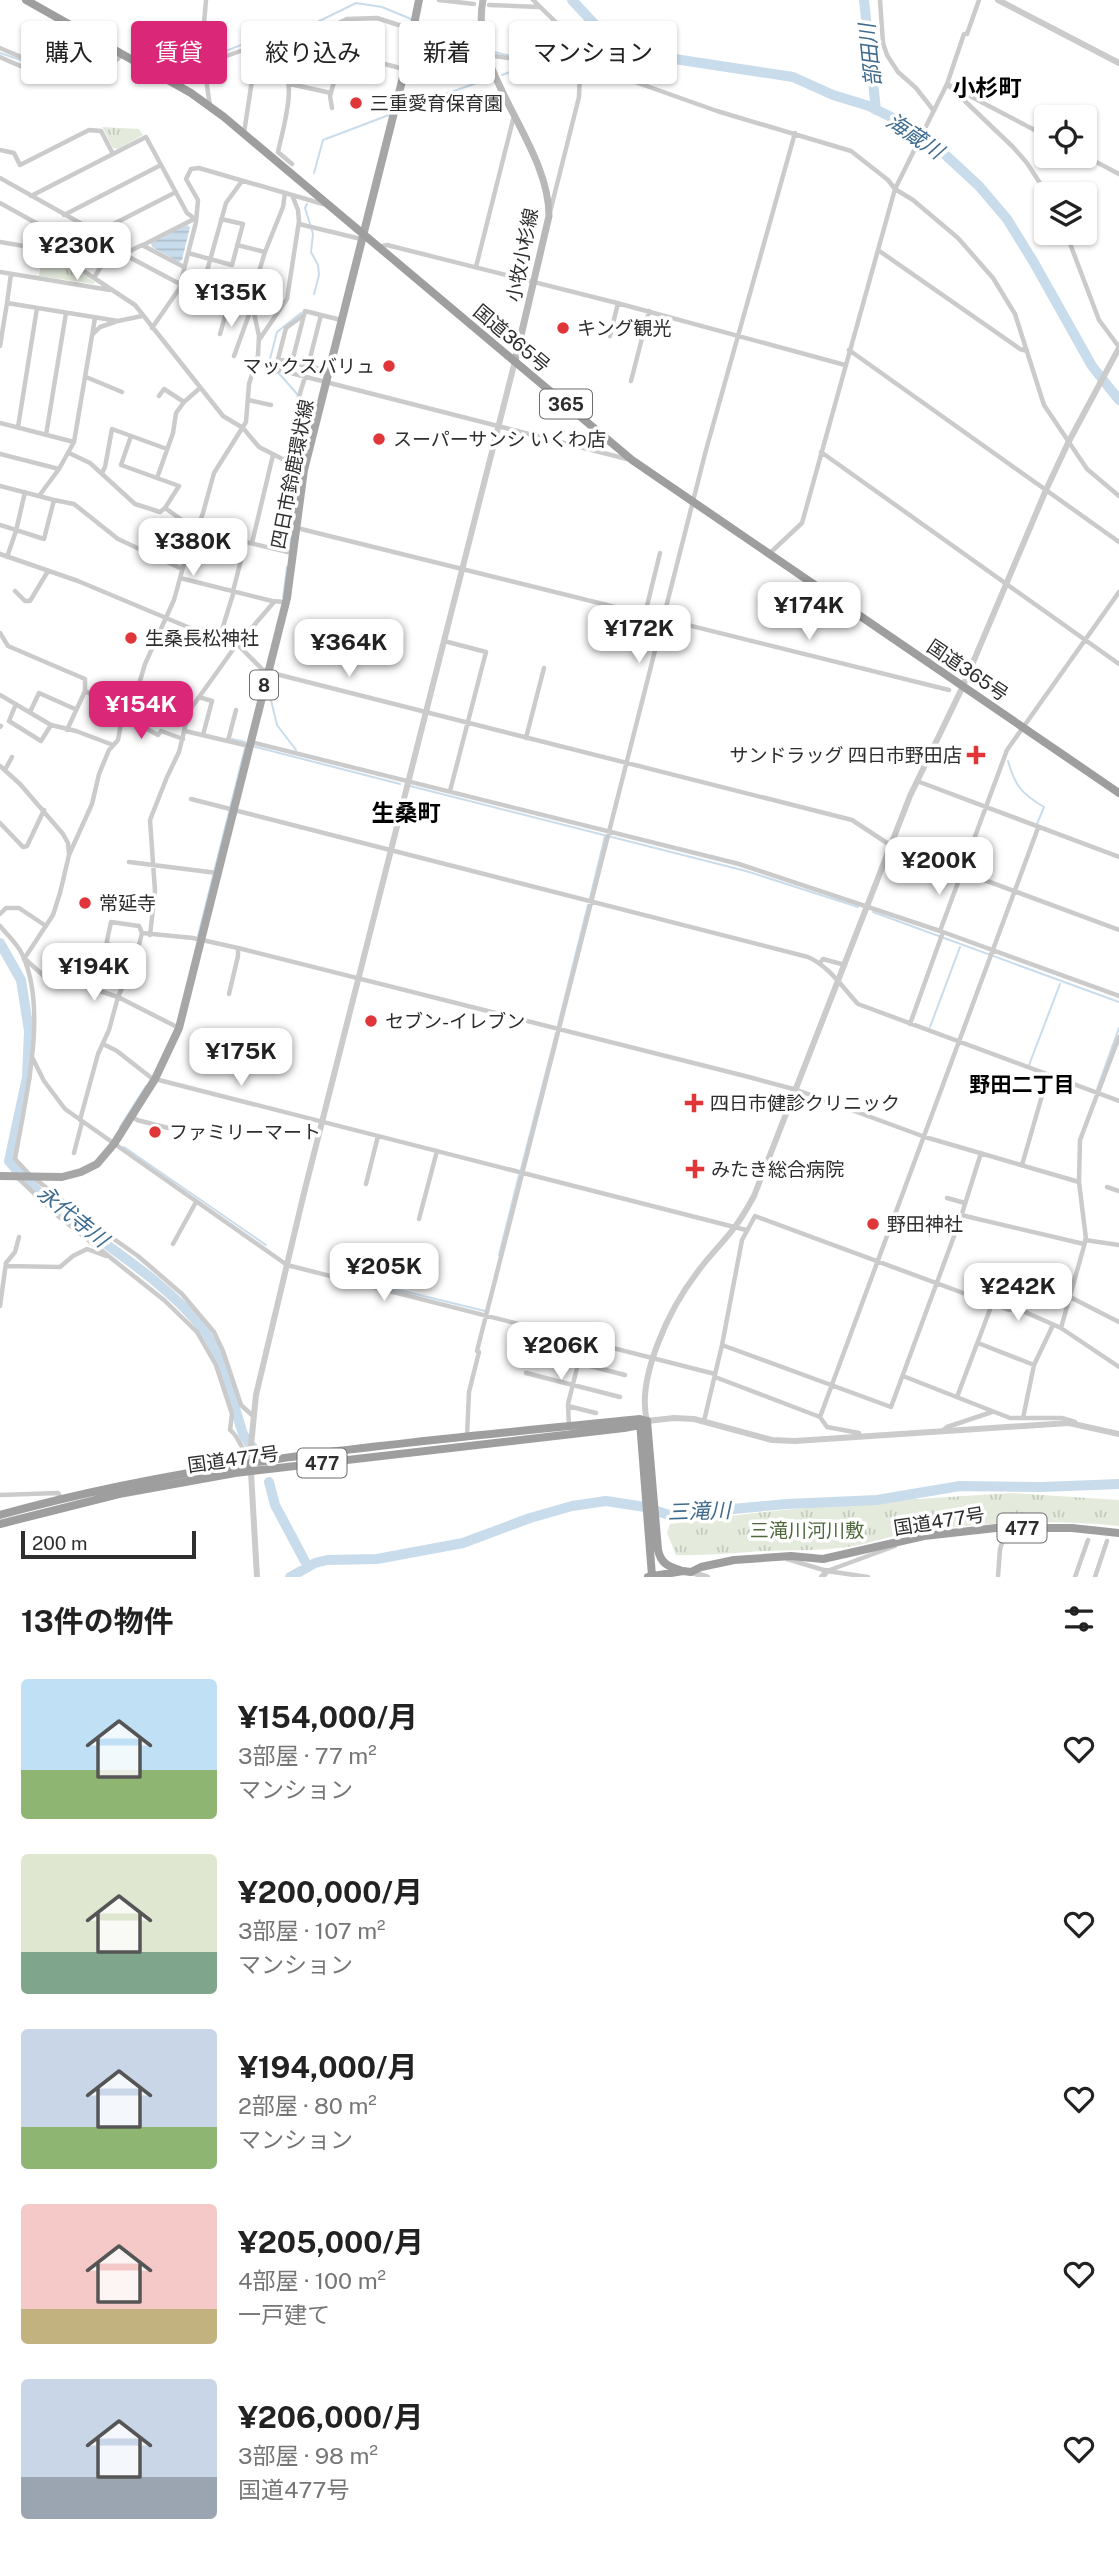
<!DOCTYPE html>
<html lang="ja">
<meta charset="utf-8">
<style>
:root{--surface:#fff;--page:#f6f6f6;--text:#222;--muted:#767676;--accent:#db2777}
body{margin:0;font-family:"Public Sans","Noto Sans JP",sans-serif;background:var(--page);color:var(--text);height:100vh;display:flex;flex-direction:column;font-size:26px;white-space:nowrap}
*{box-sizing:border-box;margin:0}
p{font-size:23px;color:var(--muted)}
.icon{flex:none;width:38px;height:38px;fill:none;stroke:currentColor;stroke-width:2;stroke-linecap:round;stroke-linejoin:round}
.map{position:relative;height:1577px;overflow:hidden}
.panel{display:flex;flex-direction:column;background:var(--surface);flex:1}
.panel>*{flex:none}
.top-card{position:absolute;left:21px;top:21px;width:700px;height:63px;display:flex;gap:14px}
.tools{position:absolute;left:1034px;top:105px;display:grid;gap:14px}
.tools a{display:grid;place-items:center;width:63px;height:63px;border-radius:7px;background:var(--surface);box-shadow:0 2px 5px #0004;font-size:35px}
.scale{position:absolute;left:21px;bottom:18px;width:175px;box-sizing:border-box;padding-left:7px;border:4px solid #2e2e2e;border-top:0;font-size:19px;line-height:24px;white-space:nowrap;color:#2e2e2e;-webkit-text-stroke:5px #fff;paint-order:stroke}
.price{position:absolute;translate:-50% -60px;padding:0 16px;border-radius:14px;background:#fff;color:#222;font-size:23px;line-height:46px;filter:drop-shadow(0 2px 4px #0008)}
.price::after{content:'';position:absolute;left:50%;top:42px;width:21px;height:16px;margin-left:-10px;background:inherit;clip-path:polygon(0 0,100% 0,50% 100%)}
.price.on{background:var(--accent);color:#fff}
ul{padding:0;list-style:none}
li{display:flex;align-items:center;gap:21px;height:175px;padding:0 21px}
li span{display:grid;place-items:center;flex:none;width:196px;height:140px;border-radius:7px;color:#555}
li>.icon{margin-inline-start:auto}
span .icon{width:84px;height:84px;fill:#fffc;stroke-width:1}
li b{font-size:30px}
h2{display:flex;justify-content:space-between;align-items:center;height:84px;padding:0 21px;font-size:30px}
.tag{padding:0 24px;border-radius:7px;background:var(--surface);box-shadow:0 2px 5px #0004;font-size:24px;line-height:63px}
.tag.on{background:var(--accent);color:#fff}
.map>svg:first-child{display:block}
.park{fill:url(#park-tufts)}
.water{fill:url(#water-rules)}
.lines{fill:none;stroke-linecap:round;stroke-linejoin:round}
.stream{stroke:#c9dceb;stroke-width:2}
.river{stroke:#c9dceb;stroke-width:10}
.minor{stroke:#cbcbcb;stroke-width:4.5}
.tertiary{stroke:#cbcbcb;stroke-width:6}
.secondary{stroke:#b8b8b8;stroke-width:7}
.primary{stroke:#a6a6a6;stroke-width:8}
.trunk{stroke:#9e9e9e;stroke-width:8}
.poi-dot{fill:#e03639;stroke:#fff;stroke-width:2.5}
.labels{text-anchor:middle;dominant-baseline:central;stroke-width:7;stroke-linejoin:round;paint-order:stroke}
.shield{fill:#fff;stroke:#6d6d6d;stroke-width:2}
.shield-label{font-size:18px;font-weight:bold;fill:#2e2e2e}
.poi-label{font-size:19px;fill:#2e2e2e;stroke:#fff;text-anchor:start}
.street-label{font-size:19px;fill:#2e2e2e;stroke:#fff}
.park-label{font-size:19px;fill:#4f693d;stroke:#fff}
.water-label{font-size:21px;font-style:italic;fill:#3f6b8e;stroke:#fff}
.neighbourhood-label{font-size:21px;font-weight:bold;fill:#000;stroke:#fff}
.quarter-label{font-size:23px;font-weight:bold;fill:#000;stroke:#fff}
</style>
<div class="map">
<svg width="1119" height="1577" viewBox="0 0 1119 1577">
<defs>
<pattern id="park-tufts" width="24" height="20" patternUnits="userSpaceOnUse" patternTransform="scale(1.75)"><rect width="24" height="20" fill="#e4ebdd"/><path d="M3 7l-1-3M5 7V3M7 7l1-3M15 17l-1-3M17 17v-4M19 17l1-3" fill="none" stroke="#c4cabe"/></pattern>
<pattern id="water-rules" width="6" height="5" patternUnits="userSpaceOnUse" patternTransform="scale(1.75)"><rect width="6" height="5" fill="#c9dceb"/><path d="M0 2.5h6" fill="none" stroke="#adbdca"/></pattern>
</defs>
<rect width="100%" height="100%" fill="#fff"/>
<path class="park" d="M 102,127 L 139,129 L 143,135 L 118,149 L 113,148 Z
M 43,251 L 59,257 L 95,282 L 94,284 L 39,276 Z
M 1011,1493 L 1119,1500 L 1119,1526 C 1050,1519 979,1522 910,1533 C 889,1536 869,1544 847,1547 C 819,1551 791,1550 762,1551 C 733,1553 705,1556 676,1555 L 667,1533 L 670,1524 C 783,1507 897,1500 1011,1493 Z"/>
<path class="water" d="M 187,225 L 190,227 L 182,260 L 179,262 L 152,247 L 151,243 Z"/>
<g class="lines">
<path class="stream" d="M 418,24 L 481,49
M 490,51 L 515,57
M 0,53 L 35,65
M 147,60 L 192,53 L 221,53 L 263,36 L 293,34 L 356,3 L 382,7 L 411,19
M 542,60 L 593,65
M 600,60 L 614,45
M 61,72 L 83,74
M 502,75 L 527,66 L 556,70
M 397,111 L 491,78
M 314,173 L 323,140 L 389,115
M 307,204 L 305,208 L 313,234 L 311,252 L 318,265 L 319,275 L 314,294
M 297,394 L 270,363 L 270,359 L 277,332 L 301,313
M 301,399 L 304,407 L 316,407
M 290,548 L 295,509
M 283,597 L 287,567
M 269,692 L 277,725 L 296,750
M 232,739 L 245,742
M 252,746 L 400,784
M 1008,761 C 1015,786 1022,794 1044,807 L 1037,824
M 410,786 L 746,871 L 858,907
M 590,898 L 605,836
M 873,912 L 1119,1002
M 198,936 L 245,748
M 558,1025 L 588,905
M 930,1027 L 960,947
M 1029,1065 L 1060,984
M 1097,1089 L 1119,1028
M 120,1127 L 146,1086
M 124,1147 L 266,1245
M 521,1169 L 556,1033
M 499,1255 L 519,1175
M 333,1274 L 485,1311"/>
<path class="river" d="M 572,0 L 614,45 L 668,58 L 793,77 L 833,95 L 869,106 L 901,122 L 939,149 L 979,186 L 1007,219 L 1033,261 L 1092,366 L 1119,400
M 864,0 L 876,110
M 0,943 L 21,980 L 29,1031 L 27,1077 L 9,1161 C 62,1226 145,1259 199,1324 C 224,1354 230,1395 242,1431 C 244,1439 252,1446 258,1453
M 269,1482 L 275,1505 L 308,1567
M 290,1577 L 315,1563 L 327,1560 L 377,1559 L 463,1543 L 530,1518 L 572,1506 L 606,1501 L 645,1507 L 669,1515 L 787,1504 L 877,1500 L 960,1486 L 1042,1487 L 1119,1484"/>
<path class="minor" d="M 439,0 L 474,4
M 533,0 L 607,72
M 880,0 L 883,43 L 887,55 L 898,72 L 916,88 L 934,111
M 979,0 L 967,34 L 964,34 L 947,84 L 1046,136
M 489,5 L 539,7
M 415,29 L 487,55 L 580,68
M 281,46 C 295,91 288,108 278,152 L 292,164
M 0,48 C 43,66 75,87 114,50
M 0,57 C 42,77 86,91 122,55
M 201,59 L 206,0
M 203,59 L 210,106
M 142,65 L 189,58 L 218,59 L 249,48 L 298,42 L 347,19 L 377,18 L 414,30
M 290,84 L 331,93
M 332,108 L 330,96 L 342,53 L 404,69
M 244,133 L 257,47
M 0,150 L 14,153 L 20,165 L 89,130 L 101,131 L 113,154 L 146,137 L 187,213 L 195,219
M 1085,156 L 1119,174
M 0,178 L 130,251 L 142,245 L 184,267
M 31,196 L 113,154
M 0,203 L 54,233 L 53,251
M 550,212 L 579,97 L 580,68 L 607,72 L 717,111 L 851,151 L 888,180 L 895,189 L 913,200 L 958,238 L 993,278 L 1015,314 L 1044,405 L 1087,469 L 1119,496
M 64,215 L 161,165
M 299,224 L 361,239
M 98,232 L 176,192
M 1066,233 L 1099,320 L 1119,347
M 0,242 L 53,251 L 135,305 L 223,416 L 243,428 L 259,447 L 304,470
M 143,245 L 194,219
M 237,245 L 265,252
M 379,247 L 387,245 L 617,303 L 845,365
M 878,250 L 1020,349 L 1027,351
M 188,253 L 232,265 L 243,224 L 221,219
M 61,256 L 74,242
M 476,267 L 514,116
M 79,268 L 91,247
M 0,272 L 110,290
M 94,278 L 112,248 L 180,284
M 200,296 L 226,203 L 242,181
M 7,303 L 11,274
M 247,311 L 265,252 L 283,207 L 285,193
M 304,315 L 286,328 L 278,359 L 328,371
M 152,328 L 179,289 L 196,222 L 198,200 L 186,179 L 191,169 L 199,168 L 323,204
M 93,334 L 100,327 L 115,322
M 220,334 L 228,306
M 610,336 L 618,303
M 259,340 L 287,299 L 299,221 L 298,210 L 292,195
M 0,346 L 7,303 L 118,321 L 142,316
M 849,350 L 1119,542
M 234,356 L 250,312
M 292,362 L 305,311 L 341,320
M 308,366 L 321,315
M 275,372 L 279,370 L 627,459
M 86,377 L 122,392
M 631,381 L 649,311
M 159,396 L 164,389 L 184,402
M 248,400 L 271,405
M 297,403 L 305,377
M 0,423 L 74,442
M 18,427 L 37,308
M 46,435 L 66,313
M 131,436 L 121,465 L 179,486 L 165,508
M 821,452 L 1119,664
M 69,453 L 90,463 L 135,504 L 160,512 L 165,508 L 189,525 L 212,534 L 292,553
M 0,454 L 59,469
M 102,473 L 105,467 L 112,429 L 167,449
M 157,478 L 173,433 L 176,413 L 184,402 L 200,388
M 0,486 L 54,500 L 44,539 L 0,525
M 39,496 L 59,469 L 74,442 L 95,318
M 54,500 L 74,504 L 118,539 L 182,569
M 297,528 L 949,690
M 252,543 L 273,455
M 770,553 L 802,523 L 895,189 L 947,84 L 1013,147 L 1027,163 L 1047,194
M 0,554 L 78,581 L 190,628 L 220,631 L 237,644 L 262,669 L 268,672 L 852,820 L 890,845 L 1119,930
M 7,557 L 16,531 L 25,492
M 180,578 L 272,601 L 285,602
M 15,591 L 25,601 L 30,601 L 48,571
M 233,591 L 246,541
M 645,614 L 660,553
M 0,633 L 8,646 L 85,679 L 85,691 L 123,712 L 125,717 L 158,735 L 161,731 L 183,739
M 221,633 L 234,591
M 444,641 L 486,652 L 450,791
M 237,645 L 274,602
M 0,695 L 51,725 L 76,731 L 113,745
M 199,697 L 212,701 L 203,735
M 16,704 L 9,721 L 41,741 L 51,725
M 30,712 L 39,693 L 75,709
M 0,727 L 1,726
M 67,730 L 85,691
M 185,731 L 249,746
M 526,738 L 544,668
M 228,741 L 236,710
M 251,742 L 739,864 L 943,932 L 1119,996
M 0,766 L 20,784 L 63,834 L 68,843 L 69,854
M 5,770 L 12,757
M 917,781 L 1119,857
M 191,799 L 808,957 C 830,967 842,987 858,1004 L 1119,1101
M 0,823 L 23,847 L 27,846 L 44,810
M 129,862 L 217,873
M 0,914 L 6,908 L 19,908 L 46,926
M 0,926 C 8,936 18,944 23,956 C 48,1012 25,1100 15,1159 L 30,1175
M 940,931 L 1007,750 L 1119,592
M 142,933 L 193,938 L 238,948 L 745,1076 L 797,1090 L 925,1137 L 1079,1182
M 150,935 L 155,891 L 150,820 L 167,777 L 179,752 L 187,719 L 192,707 L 237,644
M 107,944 L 137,954
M 24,959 L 53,915 L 60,893 L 69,855 L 92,804 L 99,774 L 109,750 L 118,740 L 123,712 L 137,691 L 145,664 L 174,600 L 185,560 L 203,513 L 214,473 L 246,422 L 249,384 L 258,355 L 259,336 L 254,313 L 179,289
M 25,959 L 45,977 L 66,980 L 118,997 L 179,1028
M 820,963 L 823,959 L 845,965
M 96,991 L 98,981
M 229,994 L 238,956 L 238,948
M 910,1024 L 943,932
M 103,1044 L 117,1051 L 154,1080
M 32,1057 L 44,1081 L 65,1109 L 287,1265 L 715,1374
M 155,1079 L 746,1230
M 132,1116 L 137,1120 L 168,1128
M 80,1120 L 98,1054 L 109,1030 L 118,997 L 136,957 L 142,933 L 139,926 L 111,922 L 104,955
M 74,1153 L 82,1122
M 1022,1165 L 1048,1075
M 17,1177 L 58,1216 L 164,1300 L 197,1332 L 216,1365 L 232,1414 L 230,1430 C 240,1437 238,1447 250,1455
M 33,1177 L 84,1218 L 138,1256 L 182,1294 L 214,1332 L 223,1351 L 241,1405 L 252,1415
M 366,1184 L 378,1136
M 1107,1187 L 1119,1191
M 947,1198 L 965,1203
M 961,1215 L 1084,1244
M 419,1219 L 437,1151
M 1085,1240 L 1119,1245
M 173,1244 L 196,1202
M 6,1266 L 60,1267 L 73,1256 L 87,1249 L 106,1256
M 1070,1297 L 1119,1322
M 0,1306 L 6,1263 L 15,1252 L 19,1237
M 1061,1328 L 1086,1239 L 1079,1182 L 1080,1140 L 1119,1037
M 978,1343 L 1034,1365
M 722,1345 L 891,1407 L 960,1220 L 981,1153
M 531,1351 L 625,1375
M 526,1373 L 620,1397
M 903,1376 L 1010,1418 L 1062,1418 L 1075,1422
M 715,1377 L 820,1417 L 827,1427 L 859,1433 L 860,1437
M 957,1397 L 992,1304
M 568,1406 L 596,1413
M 820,1417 L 1038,828
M 1023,1418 L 1034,1365 L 1053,1325
M 704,1421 L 722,1345 L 742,1240 L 755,1216 L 1009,1310 L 1016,1308 L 1061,1328 L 1119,1367
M 569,1427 L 568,1404 L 584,1340
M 942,1431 L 947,1427 L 992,1412
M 467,1436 L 469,1392 L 479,1352 L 477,1351 L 706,450 L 795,133
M 0,1495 L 58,1493 L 61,1498
M 787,1559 L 827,1571 L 868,1577
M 827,1571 L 895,1546
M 998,1577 L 1000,1549 L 1004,1537 L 1046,1530
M 1075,1577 L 1088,1540
M 1095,1577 L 1107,1541"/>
<path class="tertiary" d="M 998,0 L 1119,63
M 1119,348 L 1068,443 L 1046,490 L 963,686 L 910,796 L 754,1196 C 748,1207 742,1218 734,1228 C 722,1244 707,1258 696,1274 C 670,1308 636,1378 647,1421 L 674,1418 L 694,1419 L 772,1440 L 795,1441 L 1069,1423 L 1119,1434
M 691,1572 L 707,1577
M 257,1577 L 250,1455 L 256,1395 L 304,1193 L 515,361
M 822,1577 L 827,1571"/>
<path class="secondary" d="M 483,0 C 468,73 549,143 549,216 L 515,361"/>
<path class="primary" d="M 0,1176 L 62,1177 L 81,1172 L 97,1164 L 114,1144 L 155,1079 L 179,1028 L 287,598 L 304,470 L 405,69 L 419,0"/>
<path class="trunk" d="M 26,0 L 191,93 L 224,117 L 632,460 L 1119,793
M 647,1421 L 658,1550 C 661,1563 667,1566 680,1570
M 640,1422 L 652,1576
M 0,1515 C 208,1457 426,1441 640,1419 L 647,1421
M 0,1524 L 119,1494 L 235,1473 L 624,1428 L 640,1425 L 647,1421
M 648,1577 L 683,1571 L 691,1572 L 701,1567 L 734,1560 L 791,1556 L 823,1559 L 924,1536 L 996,1528 L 1072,1528 L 1119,1533"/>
</g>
<g class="poi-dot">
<circle cx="356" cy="103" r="7"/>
<circle cx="563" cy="328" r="7"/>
<circle cx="389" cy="366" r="7"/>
<circle cx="379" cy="439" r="7"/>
<circle cx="131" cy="638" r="7"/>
<path d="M972.5 744.5h7v7h7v7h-7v7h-7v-7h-7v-7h7z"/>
<circle cx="85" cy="903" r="7"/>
<circle cx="371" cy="1021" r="7"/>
<path d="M690.5 1092.5h7v7h7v7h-7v7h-7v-7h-7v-7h7z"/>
<circle cx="155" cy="1132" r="7"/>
<path d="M691.5 1158.5h7v7h7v7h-7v7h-7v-7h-7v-7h7z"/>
<circle cx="873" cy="1224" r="7"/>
</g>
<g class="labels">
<g class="shield">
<rect x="540" y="389.5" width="52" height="29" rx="5"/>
<rect x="250" y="670.5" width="28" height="29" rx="5"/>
<rect x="297.5" y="1448.5" width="49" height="29" rx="5"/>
<rect x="997.5" y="1513.5" width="49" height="29" rx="5"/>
</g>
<g class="shield-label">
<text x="566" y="404">365</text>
<text x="264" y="685">8</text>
<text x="322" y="1463">477</text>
<text x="1022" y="1528">477</text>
</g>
<g class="poi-label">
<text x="370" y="103">三重愛育保育園</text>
<text x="577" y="328">キング観光</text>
<text x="375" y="366" text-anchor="end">マックスバリュ</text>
<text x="393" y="439">スーパーサンシ いくわ店</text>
<text x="145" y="638">生桑長松神社</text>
<text x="962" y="755" text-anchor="end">サンドラッグ 四日市野田店</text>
<text x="99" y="903">常延寺</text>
<text x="385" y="1021">セブン-イレブン</text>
<text x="710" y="1103">四日市健診クリニック</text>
<text x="169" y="1132">ファミリーマート</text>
<text x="711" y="1169">みたき総合病院</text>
<text x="887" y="1224">野田神社</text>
</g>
<g class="street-label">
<text transform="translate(522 255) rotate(-79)">小牧小杉線</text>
<text transform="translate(512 338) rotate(40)">国道365号</text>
<text transform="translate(292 474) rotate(-79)">四日市鈴鹿環状線</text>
<text transform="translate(968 670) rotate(34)">国道365号</text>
<text transform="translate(233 1459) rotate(-8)">国道477号</text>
<text transform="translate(939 1521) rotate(-9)">国道477号</text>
</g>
<g class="park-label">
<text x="807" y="1530">三滝川河川敷</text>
</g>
<g class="water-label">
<text transform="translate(870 55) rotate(-96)">部田川</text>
<text transform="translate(915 136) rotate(34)">海蔵川</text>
<text transform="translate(73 1216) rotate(39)">永代寺川</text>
<text transform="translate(699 1511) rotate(-2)">三滝川</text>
</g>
<g class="neighbourhood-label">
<text x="1022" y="1084">野田二丁目</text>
</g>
<g class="quarter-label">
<text x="987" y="87">小杉町</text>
<text x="406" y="812">生桑町</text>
</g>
</g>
</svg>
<div class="tools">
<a><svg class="icon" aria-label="locate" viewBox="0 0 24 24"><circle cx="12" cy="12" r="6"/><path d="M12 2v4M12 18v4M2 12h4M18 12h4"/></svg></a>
<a><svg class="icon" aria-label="layers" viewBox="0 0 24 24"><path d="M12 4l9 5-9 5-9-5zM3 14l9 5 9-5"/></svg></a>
</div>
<div class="scale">200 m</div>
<b class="price" style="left:77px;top:282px">¥230K</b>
<b class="price" style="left:231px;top:329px">¥135K</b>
<b class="price" style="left:193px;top:578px">¥380K</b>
<b class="price" style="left:809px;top:642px">¥174K</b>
<b class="price" style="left:639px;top:665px">¥172K</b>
<b class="price" style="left:349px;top:679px">¥364K</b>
<b class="price on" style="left:141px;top:741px">¥154K</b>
<b class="price" style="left:939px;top:897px">¥200K</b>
<b class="price" style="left:94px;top:1003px">¥194K</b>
<b class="price" style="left:241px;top:1088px">¥175K</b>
<b class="price" style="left:384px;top:1303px">¥205K</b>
<b class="price" style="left:1018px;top:1323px">¥242K</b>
<b class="price" style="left:561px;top:1382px">¥206K</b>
<div class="top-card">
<a class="tag">購入</a>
<a class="tag on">賃貸</a>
<a class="tag">絞り込み</a>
<a class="tag">新着</a>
<a class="tag">マンション</a>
</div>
</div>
<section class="panel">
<h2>13件の物件<svg class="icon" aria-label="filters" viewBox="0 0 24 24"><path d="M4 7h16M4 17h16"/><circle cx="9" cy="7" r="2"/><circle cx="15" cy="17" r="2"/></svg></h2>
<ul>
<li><span style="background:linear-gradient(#bfe0f5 65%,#8fb573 0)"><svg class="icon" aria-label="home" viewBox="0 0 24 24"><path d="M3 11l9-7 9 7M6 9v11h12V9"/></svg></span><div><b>¥154,000/月</b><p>3部屋 · 77 m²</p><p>マンション</p></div><svg class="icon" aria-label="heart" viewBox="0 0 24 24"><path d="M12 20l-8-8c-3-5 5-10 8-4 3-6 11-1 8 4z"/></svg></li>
<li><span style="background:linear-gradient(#dfe7d0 70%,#7fa58c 0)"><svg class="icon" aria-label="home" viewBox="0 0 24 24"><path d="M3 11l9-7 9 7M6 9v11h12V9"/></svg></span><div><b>¥200,000/月</b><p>3部屋 · 107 m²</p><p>マンション</p></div><svg class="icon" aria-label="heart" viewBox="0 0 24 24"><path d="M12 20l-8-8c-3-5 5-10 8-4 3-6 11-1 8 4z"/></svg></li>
<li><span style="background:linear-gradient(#c9d6e8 70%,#8fb573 0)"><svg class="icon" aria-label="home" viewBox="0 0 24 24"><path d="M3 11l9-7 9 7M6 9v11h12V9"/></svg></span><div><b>¥194,000/月</b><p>2部屋 · 80 m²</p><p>マンション</p></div><svg class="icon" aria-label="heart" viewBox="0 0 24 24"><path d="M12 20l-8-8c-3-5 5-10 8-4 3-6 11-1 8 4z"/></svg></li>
<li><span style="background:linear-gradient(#f6c9c9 75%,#c2b280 0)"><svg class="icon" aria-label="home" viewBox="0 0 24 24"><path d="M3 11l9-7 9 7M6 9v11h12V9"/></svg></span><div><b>¥205,000/月</b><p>4部屋 · 100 m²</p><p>一戸建て</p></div><svg class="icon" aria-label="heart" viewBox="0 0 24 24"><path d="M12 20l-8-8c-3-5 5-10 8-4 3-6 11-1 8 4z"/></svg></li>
<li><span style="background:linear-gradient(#c9d6e8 70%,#9aa5b1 0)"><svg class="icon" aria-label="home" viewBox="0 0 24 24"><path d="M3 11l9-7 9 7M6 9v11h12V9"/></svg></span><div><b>¥206,000/月</b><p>3部屋 · 98 m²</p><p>国道477号</p></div><svg class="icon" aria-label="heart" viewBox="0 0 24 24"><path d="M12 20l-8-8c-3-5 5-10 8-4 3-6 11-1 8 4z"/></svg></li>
</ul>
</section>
